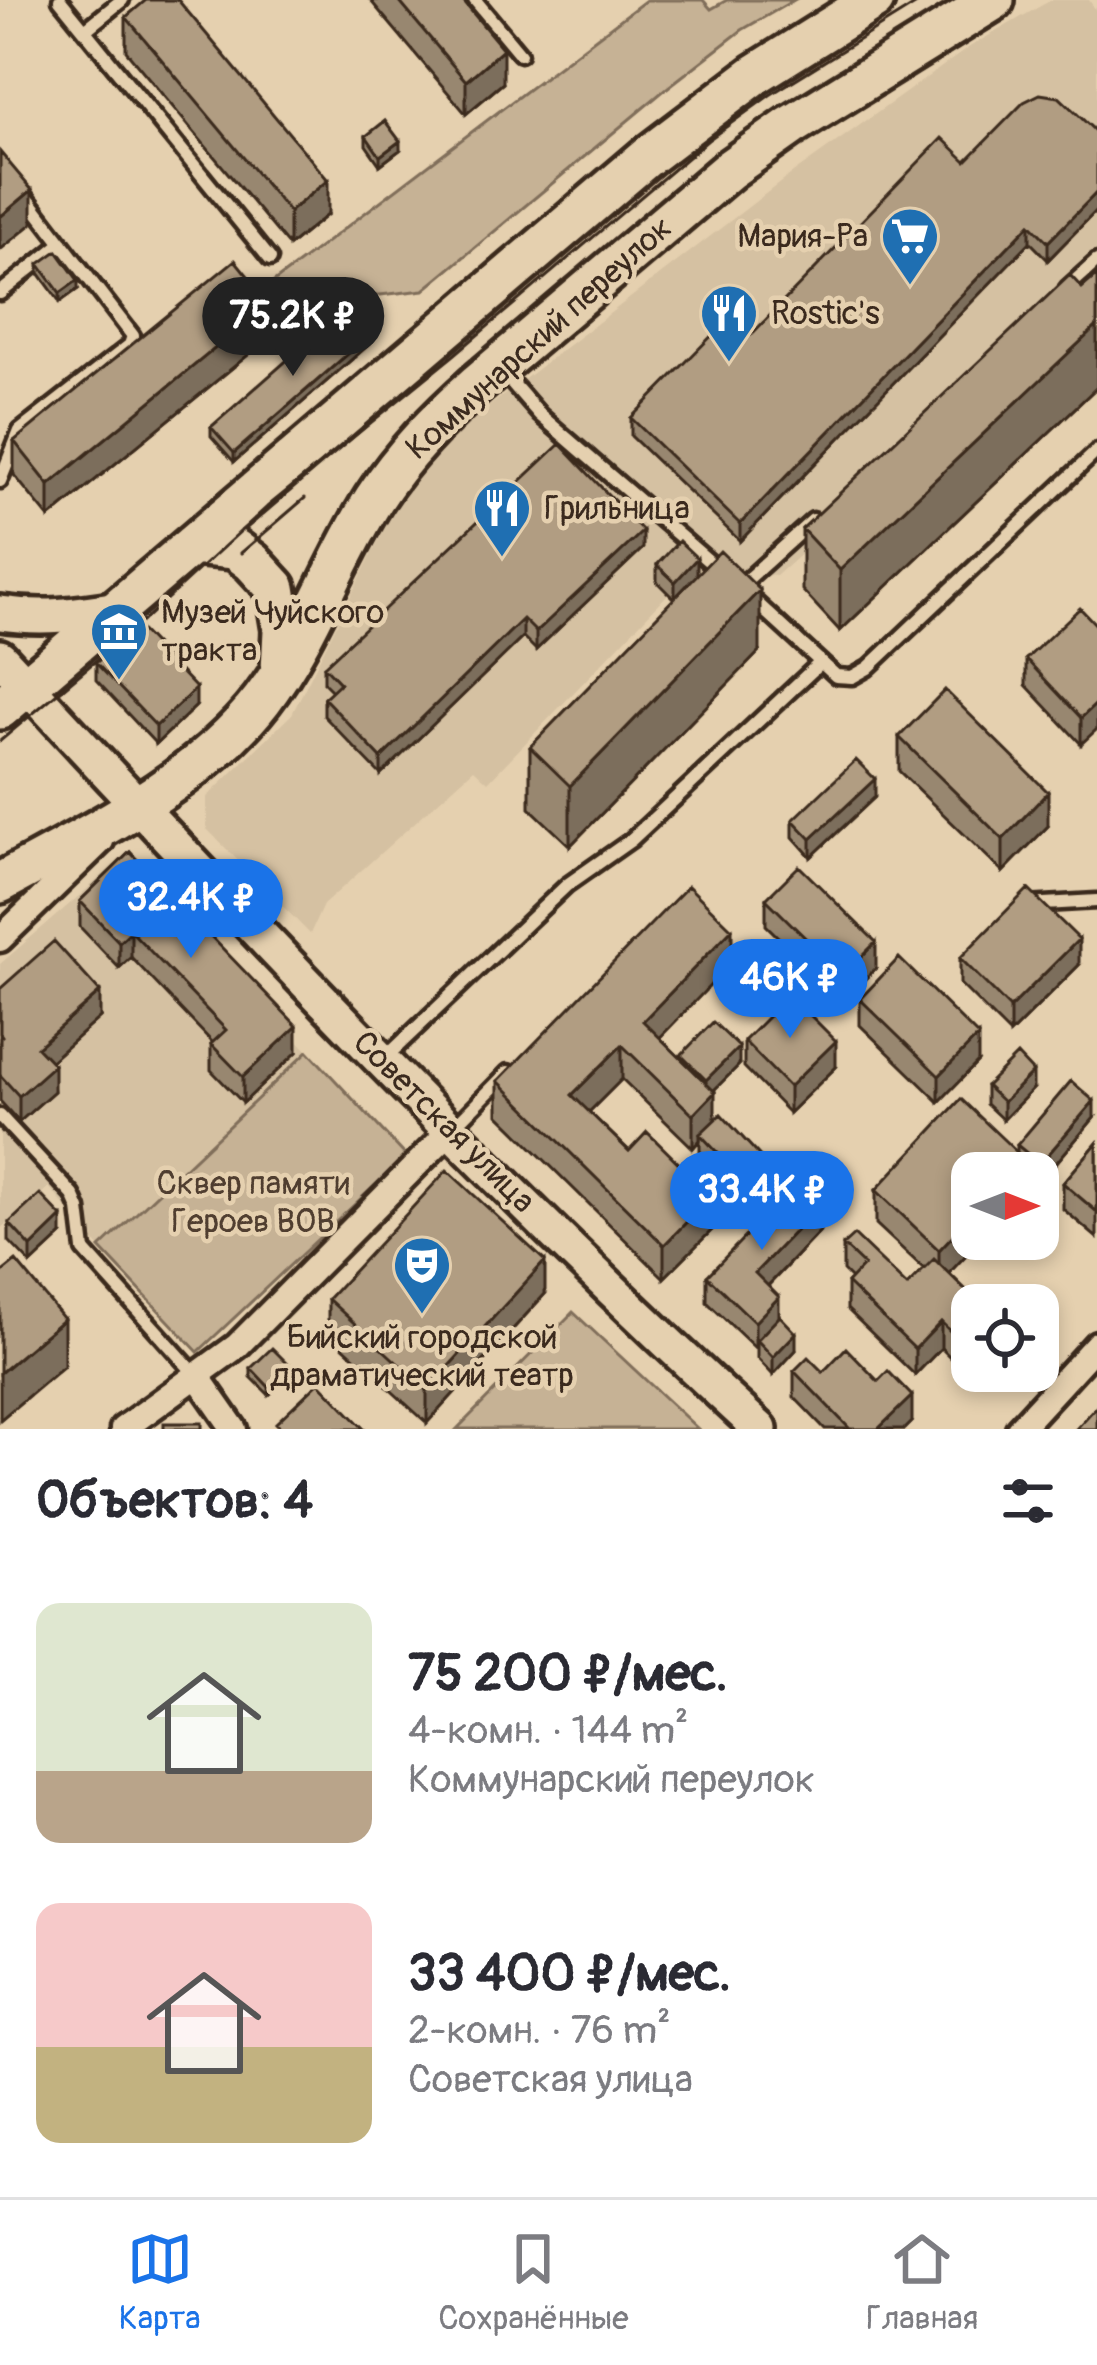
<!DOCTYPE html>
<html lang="ru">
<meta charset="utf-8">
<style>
:root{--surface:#fff;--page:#f7f7f7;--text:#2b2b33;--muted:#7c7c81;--line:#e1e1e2;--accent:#1a73e8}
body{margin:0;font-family:Pangolin,sans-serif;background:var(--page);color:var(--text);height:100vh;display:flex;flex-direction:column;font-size:45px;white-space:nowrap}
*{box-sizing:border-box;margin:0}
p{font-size:39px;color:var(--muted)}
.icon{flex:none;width:66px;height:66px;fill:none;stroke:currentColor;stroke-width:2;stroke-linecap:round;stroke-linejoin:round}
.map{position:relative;height:1429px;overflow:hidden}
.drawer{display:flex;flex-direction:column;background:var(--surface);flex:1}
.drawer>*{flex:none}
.needle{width:78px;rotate:90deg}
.buttons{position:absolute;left:951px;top:1152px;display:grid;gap:24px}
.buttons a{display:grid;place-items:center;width:108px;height:108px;border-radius:24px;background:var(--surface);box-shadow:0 6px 18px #0003;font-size:60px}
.price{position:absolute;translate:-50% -102px;padding:0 27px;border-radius:42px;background:var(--accent);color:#fff;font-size:39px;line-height:78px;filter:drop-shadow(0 3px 6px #0008)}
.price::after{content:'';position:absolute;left:50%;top:72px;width:36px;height:27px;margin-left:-18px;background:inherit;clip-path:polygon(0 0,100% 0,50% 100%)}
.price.on{background:#222;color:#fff}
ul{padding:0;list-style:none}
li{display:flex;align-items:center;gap:36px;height:300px;padding:0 36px}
li span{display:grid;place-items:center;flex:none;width:336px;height:240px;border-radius:24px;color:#555}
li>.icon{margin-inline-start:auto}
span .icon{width:144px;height:144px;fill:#fffc;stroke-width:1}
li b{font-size:51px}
h2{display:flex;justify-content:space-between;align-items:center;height:144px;padding:0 36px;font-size:51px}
.menu{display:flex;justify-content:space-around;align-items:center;height:168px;border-top:3px solid var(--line);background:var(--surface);font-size:33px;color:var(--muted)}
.menu a{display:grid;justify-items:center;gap:6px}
.menu .on{color:var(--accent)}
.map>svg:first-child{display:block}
.built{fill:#d5c1a2}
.green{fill:#c6b295;stroke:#806e5a;stroke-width:3}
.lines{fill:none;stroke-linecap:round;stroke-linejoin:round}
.service-casing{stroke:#3b2a1e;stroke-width:21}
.minor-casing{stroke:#3b2a1e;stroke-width:33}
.tertiary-casing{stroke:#3b2a1e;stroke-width:42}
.primary-casing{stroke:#3b2a1e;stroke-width:48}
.service{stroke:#e5d0af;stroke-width:12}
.minor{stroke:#e5d0af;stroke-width:24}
.tertiary{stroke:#e5d0af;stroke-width:33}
.primary{stroke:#e5d0af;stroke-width:39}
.tram{stroke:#3b2a1e;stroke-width:3}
.wall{fill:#988770;stroke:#3b2a1e;stroke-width:3}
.shaded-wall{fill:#7c6e5b;stroke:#3b2a1e;stroke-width:3}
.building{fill:#b19d82;stroke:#3b2a1e;stroke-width:3}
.labels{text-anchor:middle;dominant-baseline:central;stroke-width:9;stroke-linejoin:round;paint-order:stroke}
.poi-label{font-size:33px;fill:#3b2a1e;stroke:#e5d0af;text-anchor:start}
.street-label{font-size:33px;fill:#3b2a1e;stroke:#e5d0af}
.park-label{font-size:33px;fill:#503e30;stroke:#e5d0af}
</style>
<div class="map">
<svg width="1097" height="1429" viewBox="0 0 1097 1429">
<rect width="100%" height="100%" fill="#e5d0af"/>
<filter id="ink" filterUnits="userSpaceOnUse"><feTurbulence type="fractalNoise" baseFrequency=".00833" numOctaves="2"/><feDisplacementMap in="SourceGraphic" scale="24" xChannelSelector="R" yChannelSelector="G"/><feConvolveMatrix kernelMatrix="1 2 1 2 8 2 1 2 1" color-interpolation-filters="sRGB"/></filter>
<g filter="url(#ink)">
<path class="built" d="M 1051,0 L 1089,0 L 1097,12 L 1097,289 L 776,576 L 692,569 L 488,782 L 474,769 L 323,905 L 310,934 L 207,829 L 207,797 L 292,714 L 405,487 L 453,434 L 790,175 L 971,46 Z
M 123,858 L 308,1051 L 100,1248 L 49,1187 L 0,1229 L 0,964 Z"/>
<path class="green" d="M 646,0 L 703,0 L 711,9 L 727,0 L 794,0 L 742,30 L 667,88 L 424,290 L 354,298 L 307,336 L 266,288 Z
M 308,1051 L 406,1156 L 198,1352 L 100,1248 Z
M 573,1312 L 698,1429 L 457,1429 Z"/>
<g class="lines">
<g class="service-casing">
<path id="service" d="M 60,0 L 270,259
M 475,0 L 520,54
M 85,30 L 122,0
M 1067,288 L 1097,261
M 0,293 L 62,243
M 500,369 L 540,415 L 719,570
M 0,481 L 20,431 L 130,345 L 133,336 L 24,194
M 739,587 L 813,520
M 749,596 L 836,676 L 852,677 L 868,668 L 1097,451
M 1026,905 L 1097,901
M 383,1060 L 567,885 L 631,840 L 821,662
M 0,1116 L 73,1195 L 79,1209 L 84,1250 L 196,1375
M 451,1130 L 508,1072"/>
</g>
<g class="minor-casing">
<path id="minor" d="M 0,939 L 101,841
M 197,1376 L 234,1429
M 123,1429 L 237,1346 L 450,1131
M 1019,1429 L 1097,1344"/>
</g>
<g class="tertiary-casing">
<path id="tertiary" d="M 0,613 C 40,619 78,615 118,608
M 0,657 C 245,922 494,1185 760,1429"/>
</g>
<g class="primary-casing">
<path id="primary" d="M 192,545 L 235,549 L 252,562 L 276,588 L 283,630 L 281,671
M 0,709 L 648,156 L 756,74 L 874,0
M 0,883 C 89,834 199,782 262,700 C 309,638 333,564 374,499 C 403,454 439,418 478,383 L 730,169 L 791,126 L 994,0"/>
</g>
<use href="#service" class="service"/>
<use href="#minor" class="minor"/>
<use href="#tertiary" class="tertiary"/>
<use href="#primary" class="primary"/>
<path class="tram" d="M 241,553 L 305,498
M 0,741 L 143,621 L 267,507 L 454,355 L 708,140 L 770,95 L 923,0"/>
</g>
<path class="wall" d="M 370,0 L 462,0 L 503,83 L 466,114 Z
M 126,17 L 328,214 L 289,246 L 126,51 Z
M 1097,133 L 1097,210 L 1048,260 L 1030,242 L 740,541 L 631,436 L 631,418 L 751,335 L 966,161 Z
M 366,136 L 400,150 L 380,165 L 366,145 Z
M 39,264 L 78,289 L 60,302 L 39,273 Z
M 1097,275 L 1097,387 L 840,631 L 802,590 L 802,529 Z
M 270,337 L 49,518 L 14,475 L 14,441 Z
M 374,340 L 234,462 L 211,436 L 211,427 Z
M 643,548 L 536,650 L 523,637 L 381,775 L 324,716 L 324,698 L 332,691 L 324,683 L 324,666 Z
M 657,565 L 697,575 L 760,651 L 570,846 L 530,808 L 530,747 L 674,599 L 657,582 Z
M 1097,626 L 1081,744 L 1026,685 L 1026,659 Z
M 96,663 L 196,706 L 156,744 L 96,680 Z
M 899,737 L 1048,826 L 1003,872 L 899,771 Z
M 875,797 L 811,857 L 793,837 L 793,820 Z
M 130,852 L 297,1052 L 243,1103 L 211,1070 L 211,1044 L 213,1043 L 131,957 L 119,968 L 80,927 L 80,901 Z
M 766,899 L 876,968 L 843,1001 L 766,925 Z
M 960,958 L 1079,965 L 1010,1034 L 960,984 Z
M 732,963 L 659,1037 L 681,1059 L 681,1055 L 739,1065 L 713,1091 L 715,1120 L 767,1181 L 746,1201 L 700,1151 L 700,1140 L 693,1148 L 622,1079 L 589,1112 L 712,1230 L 664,1278 L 498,1114 L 498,1081 Z
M 0,989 L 100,1017 L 50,1062 L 54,1091 L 19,1122 L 0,1101 Z
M 860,999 L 978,1062 L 939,1102 L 860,1025 Z
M 744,1041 L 836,1067 L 789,1113 L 744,1067 Z
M 986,1086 L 1033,1089 L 1003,1120 L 986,1104 Z
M 1094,1118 L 1040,1182 L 1038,1180 L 1038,1173 L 1030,1173 L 1024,1168 L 1024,1173 L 972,1239 L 981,1239 L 949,1273 L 981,1305 L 960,1367 L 941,1348 L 915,1375 L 847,1309 L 847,1283 L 851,1279 L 843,1271 L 843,1245 L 907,1286 L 924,1269 L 876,1224 L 876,1190 L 1017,1152 L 1017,1145 Z
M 1097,1143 L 1097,1238 L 1063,1209 L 1063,1183 Z
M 9,1223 L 62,1235 L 31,1264 L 9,1241 Z
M 820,1231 L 768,1286 L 779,1317 L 796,1350 L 773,1375 L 757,1358 L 757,1346 L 755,1348 L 707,1302 L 707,1276 Z
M 545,1294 L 427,1423 L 328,1333 L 328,1299 Z
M 251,1368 L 290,1375 L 269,1395 L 251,1377 Z
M 794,1371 L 823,1372 L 912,1422 L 905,1429 L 825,1429 L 794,1397 Z"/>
<path class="shaded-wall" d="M 503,49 L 503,83 L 466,114 L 466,81 Z
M 400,141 L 400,150 L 380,165 L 380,156 Z
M 328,180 L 328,214 L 289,246 L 289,212 Z
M 32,190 L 32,224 L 0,250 L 0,217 Z
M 1097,192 L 1097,210 L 1048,260 L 1048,242 Z
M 1030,224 L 1030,242 L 740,541 L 740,524 Z
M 78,280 L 78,289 L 60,302 L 60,293 Z
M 270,303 L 270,337 L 49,518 L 49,485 Z
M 1097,326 L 1097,387 L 840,631 L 840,570 Z
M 374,331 L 374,340 L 234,462 L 234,453 Z
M 643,531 L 643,548 L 536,650 L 536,632 Z
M 697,558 L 697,576 L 675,600 L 675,582 Z
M 760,590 L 760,651 L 570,846 L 570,786 Z
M 523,619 L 523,637 L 381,775 L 381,758 Z
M 196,688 L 196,706 L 156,744 L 156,726 Z
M 1097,703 L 1097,729 L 1081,744 L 1081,718 Z
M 875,779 L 875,797 L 811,857 L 811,839 Z
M 1048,792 L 1048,826 L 1003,872 L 1003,839 Z
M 732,929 L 732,963 L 643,1055 L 643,1021 Z
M 131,931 L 131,957 L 119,968 L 119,942 Z
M 1079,939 L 1079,965 L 1010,1034 L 1010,1008 Z
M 876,942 L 876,968 L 843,1001 L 843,975 Z
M 100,992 L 100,1017 L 37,1073 L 37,1047 Z
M 297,1026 L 297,1052 L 243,1103 L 243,1077 Z
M 978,1036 L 978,1062 L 939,1102 L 939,1076 Z
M 836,1041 L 836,1067 L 789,1113 L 789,1087 Z
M 622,1045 L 622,1079 L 572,1129 L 572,1095 Z
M 739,1047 L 739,1065 L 706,1098 L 706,1080 Z
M 54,1065 L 54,1091 L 19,1122 L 19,1096 Z
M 1033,1072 L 1033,1089 L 1003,1120 L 1003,1102 Z
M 715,1092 L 715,1126 L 700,1134 L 700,1140 L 693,1148 L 693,1115 Z
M 1094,1101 L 1094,1118 L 1040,1182 L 1040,1164 Z
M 1024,1159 L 1024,1173 L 1011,1173 Z
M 767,1164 L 767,1181 L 746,1201 L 746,1183 Z
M 712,1196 L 712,1230 L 664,1278 L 664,1245 Z
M 820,1205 L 820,1231 L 755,1299 L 755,1273 Z
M 972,1215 L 972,1239 L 981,1239 L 939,1284 L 939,1250 Z
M 62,1217 L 62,1235 L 31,1264 L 31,1247 Z
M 545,1261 L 545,1294 L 427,1423 L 427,1390 Z
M 779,1297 L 779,1323 L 757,1340 L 755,1348 L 755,1322 Z
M 64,1319 L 64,1366 L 0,1420 L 0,1373 Z
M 941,1322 L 941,1348 L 915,1375 L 915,1349 Z
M 972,1329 L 972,1355 L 960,1367 L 960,1341 Z
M 796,1333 L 796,1350 L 773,1375 L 773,1357 Z
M 290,1366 L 290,1375 L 269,1395 L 269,1387 Z
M 912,1396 L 912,1422 L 905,1429 L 878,1429 Z"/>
<path class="building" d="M 146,0 L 178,0 L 328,180 L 289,212 L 126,17 Z
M 398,0 L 462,0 L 503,49 L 466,81 Z
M 1040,94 L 1059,97 L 1097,133 L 1097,192 L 1048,242 L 1030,224 L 740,524 L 631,418 L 731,316 L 751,335 L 942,138 L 966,161 L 1024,102 Z
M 385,121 L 400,141 L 380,156 L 366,136 Z
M 0,152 L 32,190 L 0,217 Z
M 57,251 L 78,280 L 60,293 L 39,264 Z
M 235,260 L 270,303 L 49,485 L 14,441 Z
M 1070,275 L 1082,288 L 1097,275 L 1097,326 L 840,570 L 802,529 Z
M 351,304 L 374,331 L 234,453 L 211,427 Z
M 560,444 L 643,531 L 536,632 L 523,619 L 381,758 L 324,698 L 340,683 L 324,666 Z
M 679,541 L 697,558 L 675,582 L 657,565 Z
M 720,551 L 760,590 L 570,786 L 530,747 Z
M 1080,608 L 1097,626 L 1097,703 L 1081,718 L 1026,659 Z
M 136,625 L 196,688 L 156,726 L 96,663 Z
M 945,690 L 1048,792 L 1003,839 L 899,737 Z
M 856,760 L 875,779 L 811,839 L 793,820 Z
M 130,852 L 297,1026 L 243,1077 L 211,1044 L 226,1030 L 131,931 L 119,942 L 80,901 Z
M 799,866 L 876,942 L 843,975 L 766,899 Z
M 688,886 L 732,929 L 643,1021 L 715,1092 L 693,1115 L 622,1045 L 572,1095 L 629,1151 L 647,1132 L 712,1196 L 664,1245 L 498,1081 Z
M 1028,889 L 1079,939 L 1010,1008 L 960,958 Z
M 54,941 L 100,992 L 37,1047 L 54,1065 L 19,1096 L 0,1075 L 0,1038 L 2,1036 L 0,1033 L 0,989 Z
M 899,958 L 978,1036 L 939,1076 L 860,999 Z
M 790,995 L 836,1041 L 789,1087 L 744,1041 Z
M 713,1022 L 739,1047 L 706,1080 L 681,1055 Z
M 1017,1055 L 1033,1072 L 1003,1102 L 986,1086 Z
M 1071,1081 L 1094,1101 L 1040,1164 L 1017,1145 Z
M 961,1099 L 1024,1159 L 1011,1173 L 972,1173 L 972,1215 L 939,1250 L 876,1190 Z
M 721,1114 L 767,1164 L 746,1183 L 700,1134 Z
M 1097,1143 L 1097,1212 L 1063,1183 Z
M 447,1170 L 545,1261 L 427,1390 L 328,1299 Z
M 797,1183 L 820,1205 L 755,1273 L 779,1297 L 755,1322 L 707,1276 Z
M 40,1194 L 62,1217 L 31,1247 L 9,1223 Z
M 854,1235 L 907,1286 L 934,1259 L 981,1305 L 972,1305 L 972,1329 L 960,1341 L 941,1322 L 915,1349 L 847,1283 L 864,1265 L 843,1245 Z
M 16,1261 L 64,1319 L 0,1373 L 0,1274 Z
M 780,1316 L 796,1333 L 773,1357 L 757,1340 Z
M 272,1348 L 290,1366 L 269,1387 L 251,1368 Z
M 846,1348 L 878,1381 L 888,1371 L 912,1396 L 878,1429 L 850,1429 L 794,1371 L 808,1357 L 823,1372 Z
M 319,1382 L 364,1429 L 282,1429 L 276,1423 Z
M 1097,1406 L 1097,1429 L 1076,1429 Z
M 164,1423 L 202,1423 L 202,1429 L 164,1429 Z"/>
</g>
<defs>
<g id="supermarket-pin" transform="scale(3)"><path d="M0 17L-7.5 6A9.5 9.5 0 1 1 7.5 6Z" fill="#1f6fb2" stroke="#e5d0af"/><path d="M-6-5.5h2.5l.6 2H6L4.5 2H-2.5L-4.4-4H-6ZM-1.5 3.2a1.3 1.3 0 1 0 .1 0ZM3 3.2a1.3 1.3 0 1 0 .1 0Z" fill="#fff"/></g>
<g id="restaurant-pin" transform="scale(3)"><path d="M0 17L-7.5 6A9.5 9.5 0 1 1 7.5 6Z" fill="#1f6fb2" stroke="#e5d0af"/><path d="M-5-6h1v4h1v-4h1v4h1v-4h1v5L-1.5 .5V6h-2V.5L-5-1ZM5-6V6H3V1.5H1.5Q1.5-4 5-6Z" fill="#fff"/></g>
<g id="museum-pin" transform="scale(3)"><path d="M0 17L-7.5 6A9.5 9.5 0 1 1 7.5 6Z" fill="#1f6fb2" stroke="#e5d0af"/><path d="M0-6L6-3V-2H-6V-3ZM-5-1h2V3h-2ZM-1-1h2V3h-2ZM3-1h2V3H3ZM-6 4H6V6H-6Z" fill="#fff"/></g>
<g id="theatre-pin" transform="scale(3)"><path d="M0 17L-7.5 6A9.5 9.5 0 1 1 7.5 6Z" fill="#1f6fb2" stroke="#e5d0af"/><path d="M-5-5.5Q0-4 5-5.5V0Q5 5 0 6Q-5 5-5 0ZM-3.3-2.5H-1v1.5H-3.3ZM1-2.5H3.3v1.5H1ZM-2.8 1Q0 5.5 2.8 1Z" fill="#fff"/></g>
</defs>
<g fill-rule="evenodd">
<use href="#supermarket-pin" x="910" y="236"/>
<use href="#restaurant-pin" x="729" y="313"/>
<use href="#restaurant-pin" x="502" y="508"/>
<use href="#museum-pin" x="119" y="631"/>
<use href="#theatre-pin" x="422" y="1265"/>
</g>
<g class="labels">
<g class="poi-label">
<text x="868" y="236" text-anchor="end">Мария-Ра</text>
<text x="771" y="313">Rostic's</text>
<text x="544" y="508">Грильница</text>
<text x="161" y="612">Музей Чуйского<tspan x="161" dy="38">тракта</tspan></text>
<text x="422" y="1337" text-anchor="middle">Бийский городской<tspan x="422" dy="38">драматический театр</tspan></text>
</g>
<g class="street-label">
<text transform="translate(539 338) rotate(-42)">Коммунарский переулок</text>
<text transform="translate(444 1122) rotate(45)">Советская улица</text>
</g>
<g class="park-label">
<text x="253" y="1183">Сквер памяти<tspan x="253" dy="38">Героев ВОВ</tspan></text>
</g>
</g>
</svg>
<div class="buttons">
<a><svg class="needle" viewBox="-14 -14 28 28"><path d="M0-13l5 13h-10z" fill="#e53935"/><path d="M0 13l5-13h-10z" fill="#7c7c81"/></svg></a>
<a><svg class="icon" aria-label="locate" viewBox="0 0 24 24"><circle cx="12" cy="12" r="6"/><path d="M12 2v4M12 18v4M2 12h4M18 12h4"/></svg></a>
</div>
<b class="price on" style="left:293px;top:379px">75.2K ₽</b>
<b class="price" style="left:191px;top:961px">32.4K ₽</b>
<b class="price" style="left:790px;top:1041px">46K ₽</b>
<b class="price" style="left:762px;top:1253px">33.4K ₽</b>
</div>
<section class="drawer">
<h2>Объектов: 4<svg class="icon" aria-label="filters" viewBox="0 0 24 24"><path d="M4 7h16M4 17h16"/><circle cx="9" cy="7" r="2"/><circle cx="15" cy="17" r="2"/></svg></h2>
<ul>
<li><span style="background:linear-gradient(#dfe7d0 70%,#b9a48a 0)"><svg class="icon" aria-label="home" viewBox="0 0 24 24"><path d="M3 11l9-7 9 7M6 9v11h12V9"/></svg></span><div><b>75 200 ₽/мес.</b><p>4-комн. · 144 m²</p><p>Коммунарский переулок</p></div></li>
<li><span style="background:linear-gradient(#f6c9c9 60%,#c2b280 0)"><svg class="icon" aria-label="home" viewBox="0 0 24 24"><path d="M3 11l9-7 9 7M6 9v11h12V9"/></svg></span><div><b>33 400 ₽/мес.</b><p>2-комн. · 76 m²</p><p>Советская улица</p></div></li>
</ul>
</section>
<nav class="menu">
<a class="on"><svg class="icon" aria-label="map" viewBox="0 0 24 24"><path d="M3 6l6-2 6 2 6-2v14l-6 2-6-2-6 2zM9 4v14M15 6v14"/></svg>Карта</a>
<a><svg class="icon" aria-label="saved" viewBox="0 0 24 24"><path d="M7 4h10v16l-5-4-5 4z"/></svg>Сохранённые</a>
<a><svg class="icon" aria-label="home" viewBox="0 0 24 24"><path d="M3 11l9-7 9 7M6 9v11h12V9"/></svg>Главная</a>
</nav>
